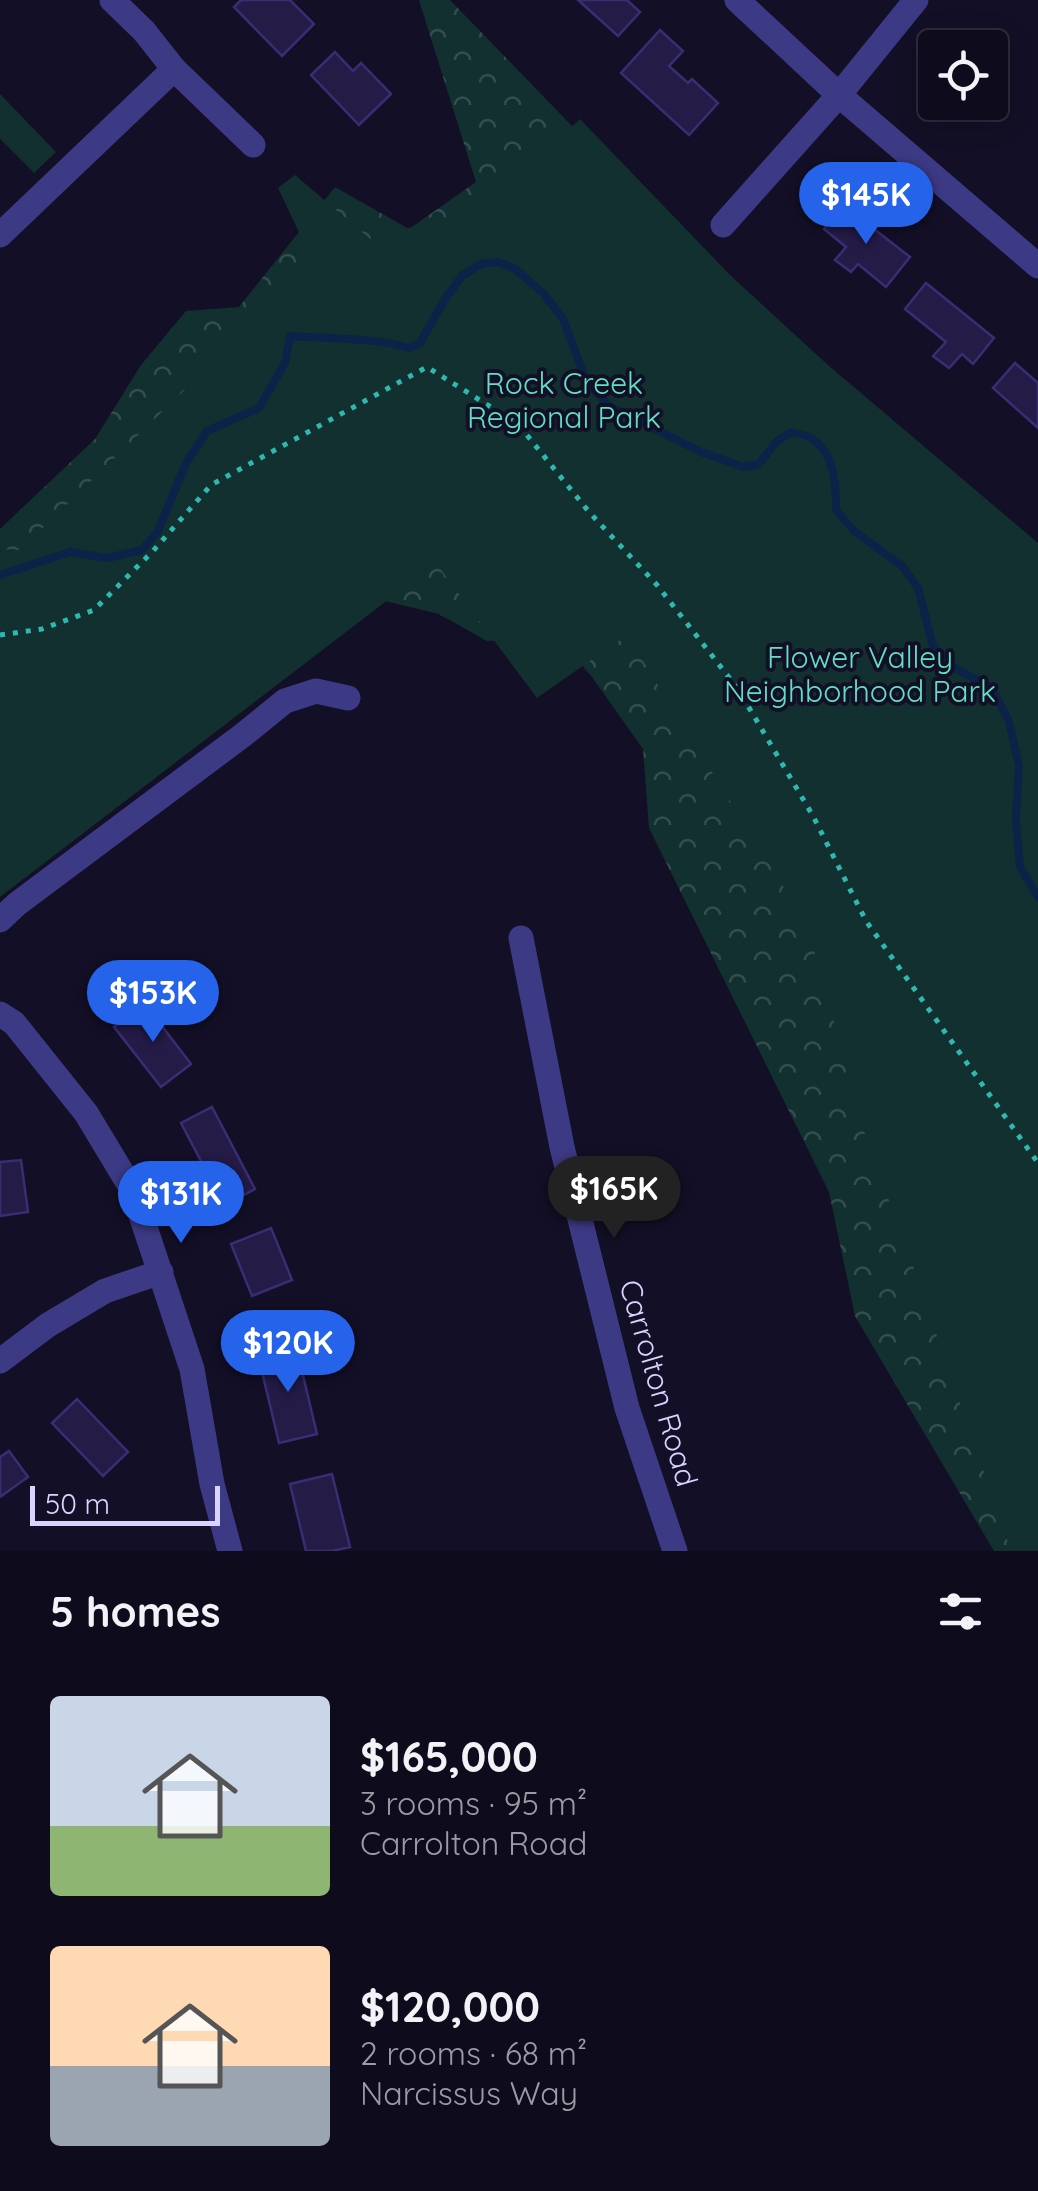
<!DOCTYPE html>
<meta charset="utf-8">
<style>
:root{--surface:#0e0b1c;--page:#1c1929;--text:#f1f3f6;--muted:#9b9ba3;--line:#2e2b3b;--accent:#2563eb}
body{margin:0;font-family:Quicksand,sans-serif;background:var(--page);color:var(--text);height:100vh;display:flex;flex-direction:column;font-size:38px;white-space:nowrap}
*{box-sizing:border-box;margin:0}
p{font-size:32px;color:var(--muted)}
.icon{flex:none;width:55px;height:55px;fill:none;stroke:currentColor;stroke-width:2;stroke-linecap:round;stroke-linejoin:round}
.map{position:relative;height:1551px;overflow:hidden}
.details{display:flex;flex-direction:column;background:var(--surface);flex:1}
.details>*{flex:none}
.tools{position:absolute;left:918px;top:30px;display:grid;gap:20px}
.tools a{display:grid;place-items:center;width:90px;height:90px;border-radius:10px;background:var(--surface);box-shadow:0 5px 25px #0003,0 0 0 2px var(--line);font-size:50px}
.scale{position:absolute;left:30px;bottom:25px;width:190px;box-sizing:border-box;padding-left:10px;border:5px solid #d9d4ff;border-top:0;font-size:28px;line-height:35px;white-space:nowrap;color:#d9d4ff;-webkit-text-stroke:8px #130f26;paint-order:stroke}
.price{position:absolute;translate:-50% -85px;padding:0 22px;border-radius:35px;background:var(--accent);color:#fff;font-size:32px;line-height:65px;filter:drop-shadow(0 2px 5px #0008)}
.price::after{content:'';position:absolute;left:50%;top:60px;width:30px;height:22px;margin-left:-15px;background:inherit;clip-path:polygon(0 0,100% 0,50% 100%)}
.price.active{background:#222;color:#fff}
ul{padding:0;list-style:none}
li{display:flex;align-items:center;gap:30px;height:250px;padding:0 50px}
li span{display:grid;place-items:center;flex:none;width:280px;height:200px;border-radius:10px;color:#555}
li>.icon{margin-inline-start:auto}
span .icon{width:120px;height:120px;fill:#fffc;stroke-width:1}
li b{font-size:42px}
h2{display:flex;justify-content:space-between;align-items:center;height:120px;padding:0 50px;font-size:42px}
.map>svg:first-child{display:block}
.forest{fill:url(#forest-crowns)}
.park{fill:#12302f}
.lines{fill:none;stroke-linecap:round;stroke-linejoin:round}
.stream{stroke:#0c2248;stroke-width:8}
.building{fill:#241b47;stroke:#3b2d73;stroke-width:2.5}
.path{stroke:#2fb8b0;stroke-width:5;stroke-dasharray:5 8;stroke-linecap:butt}
.street{stroke:#3d3a85;stroke-width:25}
.labels{text-anchor:middle;dominant-baseline:central;stroke-width:8;stroke-linejoin:round;paint-order:stroke}
.park-label{font-size:30px;fill:#5fe0c0;stroke:#130f26}
.street-label{font-size:30px;fill:#d9d4ff;stroke:#130f26}
</style>
<div class="map">
<svg width="1038" height="1551" viewBox="0 0 1038 1551">
<defs>
<pattern id="forest-crowns" width="20" height="18" patternUnits="userSpaceOnUse" patternTransform="scale(2.5)"><rect width="20" height="18" fill="#12302f"/><path d="M2 6a3 3 0 1 1 6 0M12 15a3 3 0 1 1 6 0" fill="none" stroke="#344d4e"/></pattern>
</defs>
<rect width="100%" height="100%" fill="#130f26"/>
<path class="forest" d="M 419,0 L 450,0 L 758,318 L 1038,1551 L 994,1551 L 855,1316 L 829,1192 L 649,828 L 643,749 L 592,677 L 559,639 L 487,641 L 439,614 L 377,599 L 0,884 L 0,529 L 95,439 L 141,365 L 186,311 L 239,307 L 335,187 L 409,229 L 476,182 Z"/>
<path class="park" d="M 0,94 L 56,152 L 34,173 L 0,139 Z
M 580,119 L 730,275 L 828,365 L 1038,543 L 1038,1551 L 1011,1551 L 905,1243 L 868,1145 L 807,925 L 627,635 L 537,698 L 436,563 L 0,897 L 0,549 L 20,550 L 314,264 L 278,188 L 295,175 L 370,239 L 485,206 Z"/>
<g class="lines">
<path class="stream" d="M 0,575 L 70,552 L 107,558 L 142,550 L 158,531 L 186,463 L 207,431 L 259,408 L 285,363 L 290,336 C 329,339 372,337 409,348 L 420,343 L 445,299 L 462,276 L 481,264 L 498,262 L 514,268 L 543,293 L 563,319 L 587,383 L 609,406 L 701,452 L 744,467 L 759,464 L 776,442 L 791,432 C 798,434 809,435 814,440 C 835,456 836,486 836,510 L 854,531 L 902,566 L 918,588 L 933,646 L 956,669 L 991,687 L 1009,721 L 1019,766 L 1016,819 L 1020,867 L 1038,897"/>
</g>
<path class="building" d="M 241,0 L 290,0 L 314,24 L 282,56 L 234,7 Z
M 578,0 L 627,0 L 640,12 L 618,36 Z
M 660,30 L 683,51 L 669,66 L 688,83 L 692,79 L 718,103 L 689,135 L 621,73 Z
M 335,52 L 353,71 L 361,63 L 391,94 L 359,125 L 311,75 Z
M 843,205 L 910,257 L 886,287 L 858,264 L 851,272 L 835,260 L 846,247 L 824,229 Z
M 926,283 L 994,338 L 973,364 L 962,354 L 949,368 L 933,356 L 946,342 L 905,309 Z
M 1015,363 L 1038,383 L 1038,428 L 993,388 Z
M 145,1004 L 191,1064 L 161,1087 L 114,1027 Z
M 212,1107 L 255,1189 L 224,1205 L 181,1123 Z
M 21,1160 L 28,1212 L 0,1216 L 0,1162 Z
M 271,1228 L 292,1280 L 252,1296 L 231,1244 Z
M 296,1346 L 317,1434 L 279,1443 L 258,1355 Z
M 77,1399 L 128,1452 L 103,1476 L 52,1423 Z
M 9,1451 L 28,1477 L 0,1497 L 0,1457 Z
M 332,1474 L 350,1547 L 332,1551 L 306,1551 L 290,1484 Z"/>
<g class="lines">
<path class="path" d="M 0,635 L 42,629 L 94,610 L 153,551 L 211,485 L 427,367 L 518,424 L 589,512 L 657,585 L 738,689 L 813,816 L 866,921 L 1038,1163"/>
<path class="street" d="M 112,0 L 144,31 L 174,69 L 253,145
M 737,0 L 839,95 L 1038,266
M 723,225 L 839,95 L 916,0
M 0,235 L 174,69
M 0,920 L 17,904 L 243,735 L 285,701 L 316,691 L 348,698
M 521,938 L 562,1147 L 627,1408 L 675,1551
M 0,1014 L 14,1023 L 86,1113 L 133,1191 L 192,1369 L 212,1484 L 230,1551
M 0,1361 L 48,1325 L 105,1291 L 161,1272"/>
</g>
<g class="labels">
<g class="park-label">
<text x="564" y="383">Rock Creek<tspan x="564" dy="34">Regional Park</tspan></text>
<text x="860" y="657">Flower Valley<tspan x="860" dy="34">Neighborhood Park</tspan></text>
</g>
<g class="street-label">
<text transform="translate(659 1383) rotate(74)">Carrolton Road</text>
</g>
</g>
</svg>
<div class="tools">
<a><svg class="icon" aria-label="locate" viewBox="0 0 24 24"><circle cx="12" cy="12" r="6"/><path d="M12 2v4M12 18v4M2 12h4M18 12h4"/></svg></a>
</div>
<div class="scale">50 m</div>
<b class="price" style="left:866px;top:247px">$145K</b>
<b class="price" style="left:153px;top:1045px">$153K</b>
<b class="price active" style="left:614px;top:1241px">$165K</b>
<b class="price" style="left:181px;top:1246px">$131K</b>
<b class="price" style="left:288px;top:1395px">$120K</b>
</div>
<section class="details">
<h2>5 homes<svg class="icon" aria-label="filters" viewBox="0 0 24 24"><path d="M4 7h16M4 17h16"/><circle cx="9" cy="7" r="2"/><circle cx="15" cy="17" r="2"/></svg></h2>
<ul>
<li><span style="background:linear-gradient(#c9d6e8 65%,#8fb573 0)"><svg class="icon" aria-label="home" viewBox="0 0 24 24"><path d="M3 11l9-7 9 7M6 9v11h12V9"/></svg></span><div><b>$165,000</b><p>3 rooms · 95 m²</p><p>Carrolton Road</p></div></li>
<li><span style="background:linear-gradient(#ffd9b3 60%,#9aa5b1 0)"><svg class="icon" aria-label="home" viewBox="0 0 24 24"><path d="M3 11l9-7 9 7M6 9v11h12V9"/></svg></span><div><b>$120,000</b><p>2 rooms · 68 m²</p><p>Narcissus Way</p></div></li>
</ul>
</section>
